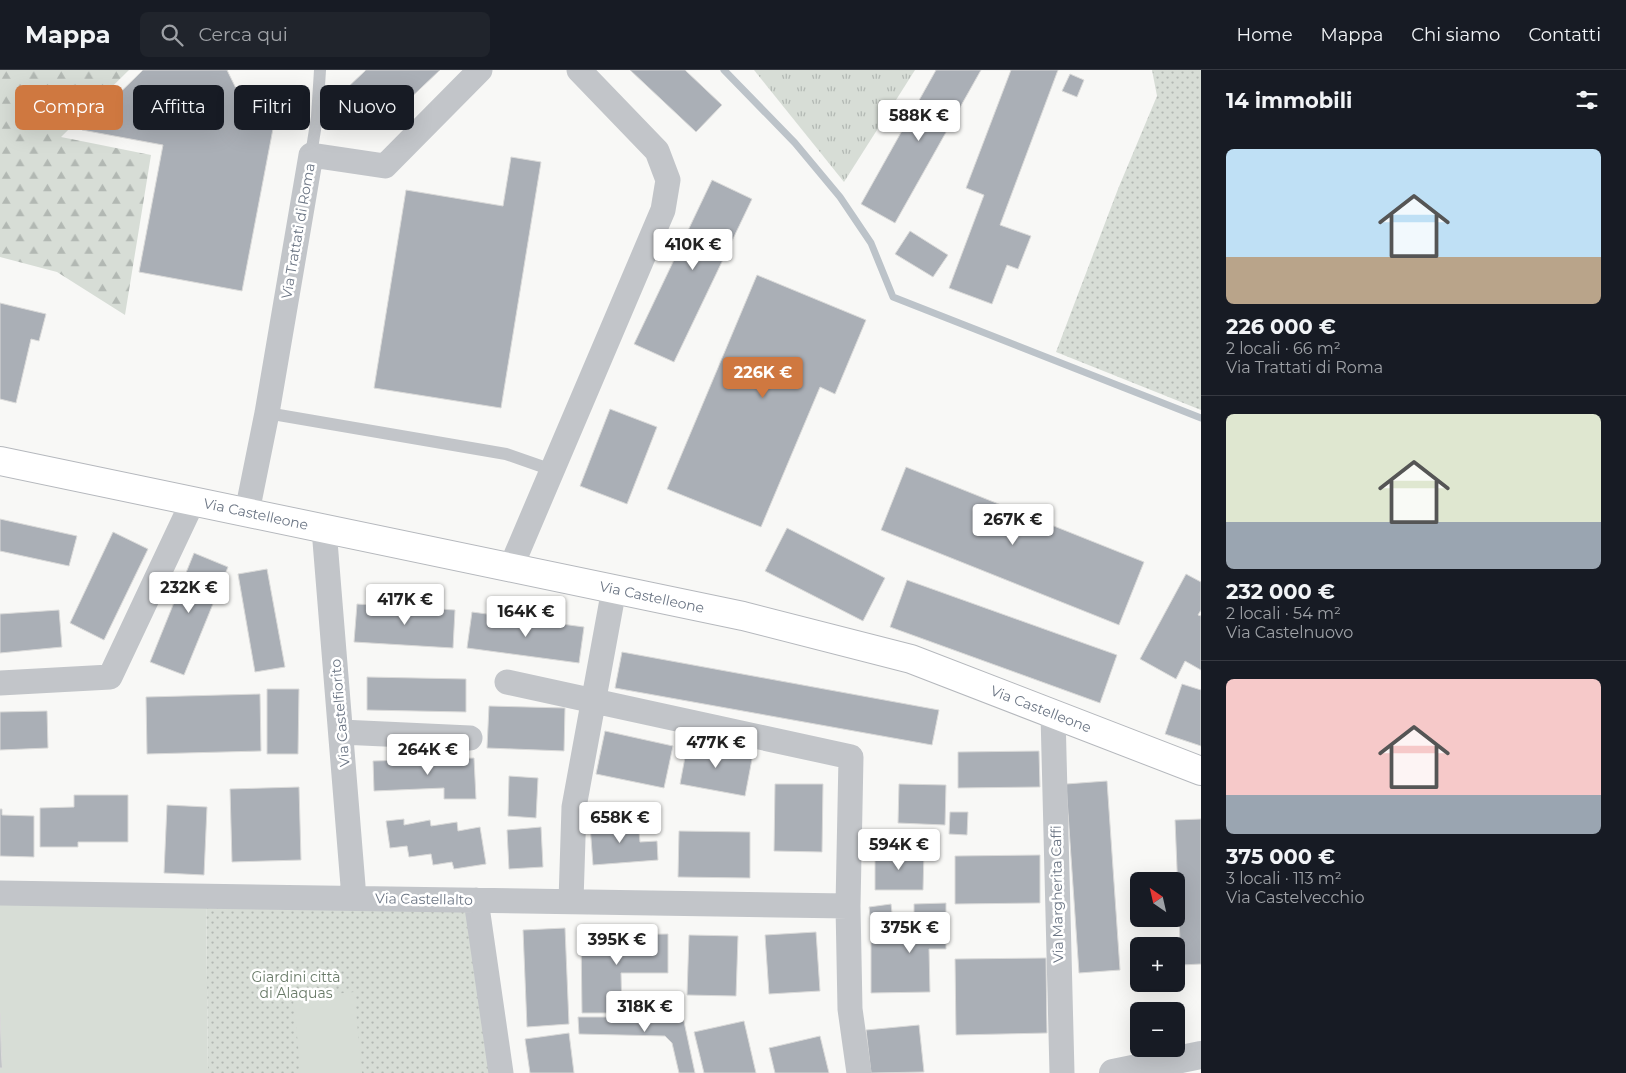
<!DOCTYPE html>
<html lang="it">
<meta charset="utf-8">
<style>
:root{--surface:#171b24;--page:#20242c;--text:#f1f3f6;--muted:#9ea1a6;--line:#363941;--accent:#cf7840}
body{margin:0;font-family:Montserrat,sans-serif;background:var(--page);color:var(--text);height:100vh;display:flex;flex-direction:column;font-size:19px;white-space:nowrap}
*{box-sizing:border-box;margin:0}
p{font-size:16px;color:var(--muted)}
.icon{flex:none;width:28px;height:28px;fill:none;stroke:currentColor;stroke-width:2;stroke-linecap:round;stroke-linejoin:round}
.map{position:relative;flex:1;overflow:hidden}
.drawer{display:flex;flex-direction:column;background:var(--surface);width:425px}
.drawer>*{flex:none}
.guide{position:absolute;left:15px;top:15px;width:475px;height:45px;display:flex;gap:10px}
.needle{width:32px;rotate:326deg}
.controls{position:absolute;left:1130px;top:802px;display:grid;gap:10px}
.controls a{display:grid;place-items:center;width:55px;height:55px;border-radius:8px;background:var(--surface);box-shadow:0 5px 20px #0002;font-size:25px}
.price{position:absolute;translate:-50% -42px;padding:0 11px;border-radius:5px;background:#fff;color:#222;font-size:16px;line-height:32px;filter:drop-shadow(0 1px 2px #0008)}
.price::after{content:'';position:absolute;left:50%;top:30px;width:15px;height:11px;margin-left:-8px;background:inherit;clip-path:polygon(0 0,100% 0,50% 100%)}
.price.current{background:var(--accent);color:#fff}
ul{padding:0;list-style:none}
li{display:grid;align-content:center;gap:10px;height:265px;padding:0 25px}
li+li{border-top:1px solid var(--line)}
li span{display:grid;place-items:center;height:155px;border-radius:8px;color:#555}
li>.icon{margin-inline-start:auto}
span .icon{width:90px;height:90px;fill:#fffc;stroke-width:1}
li b{font-size:21px}
h2{display:flex;justify-content:space-between;align-items:center;height:60px;padding:0 25px;font-size:21px}
.tag{padding:0 18px;border-radius:8px;background:var(--surface);box-shadow:0 5px 20px #0002;font-size:18px;line-height:45px}
.tag.current{background:var(--accent);color:#fff}
header{display:flex;align-items:center;gap:30px;box-sizing:border-box;height:70px;padding:0 25px;background:var(--surface);border-bottom:1px solid var(--line)}
header strong{font-size:24px}
nav{display:flex;gap:28px;margin-inline-start:auto;font-size:18px}
.search{width:350px;height:45px;background:var(--page);display:flex;align-items:center;gap:12px;box-sizing:border-box;padding:0 18px;border-radius:8px;color:var(--muted);font-size:19px}
main{display:flex;flex:1;min-height:0}
.map>svg:first-child{display:block}
.grass{fill:url(#grass-tufts)}
.forest{fill:url(#forest-firs)}
.park{fill:url(#park-dots)}
.garden{fill:#d7ddd6}
.lines{fill:none;stroke-linecap:round;stroke-linejoin:round}
.stream{stroke:#bcc3c9;stroke-width:7}
.building{fill:#aaafb6;stroke:#dadad9}
.secondary-casing{stroke:#b5b8bd;stroke-width:30}
.service{stroke:#c2c5c9;stroke-width:12}
.minor{stroke:#c2c5c9;stroke-width:25}
.tertiary{stroke:#c2c5c9;stroke-width:28}
.secondary{stroke:#fff;stroke-width:28}
.labels{text-anchor:middle;dominant-baseline:central;stroke-width:5;stroke-linejoin:round;paint-order:stroke}
.street-label{font-size:14px;fill:#6b7584;stroke:#fff}
.park-label{font-size:14px;fill:#6a7b69;stroke:#fff}
</style>
<header>
<strong>Mappa</strong>
<div class="search"><svg class="icon" aria-label="search" viewBox="0 0 24 24"><circle cx="10" cy="10" r="6"/><path d="M15 15l6 6"/></svg>Cerca qui</div>
<nav><a>Home</a><a>Mappa</a><a>Chi siamo</a><a>Contatti</a></nav>
</header>
<main>
<div class="map">
<svg width="1201" height="1003" viewBox="0 0 1201 1003">
<defs>
<pattern id="grass-tufts" width="24" height="20" patternUnits="userSpaceOnUse" patternTransform="scale(1.25)"><rect width="24" height="20" fill="#d7ddd6"/><path d="M3 7l-1-3M5 7V3M7 7l1-3M15 17l-1-3M17 17v-4M19 17l1-3" fill="none" stroke="#b2b8b3"/></pattern>
<pattern id="forest-firs" width="22" height="20" patternUnits="userSpaceOnUse" patternTransform="scale(1.25)"><rect width="22" height="20" fill="#d7ddd6"/><path d="M5 1l3.5 6h-7zM16 11l3.5 6h-7z" fill="#b2b8b3"/></pattern>
<pattern id="park-dots" width="8" height="8" patternUnits="userSpaceOnUse" patternTransform="scale(1.25)"><rect width="8" height="8" fill="#d7ddd6"/><path d="M2 2h.1M6 6h.1" fill="none" stroke="#b2b8b3" stroke-width="1.8" stroke-linecap="round"/></pattern>
</defs>
<rect width="100%" height="100%" fill="#f8f8f6"/>
<path class="grass" d="M 754,0 L 915,0 L 844,112 Z"/>
<path class="forest" d="M 0,0 L 129,0 L 61,67 L 151,85 L 125,245 L 57,202 L 0,187 Z"/>
<path class="park" d="M 1152,0 L 1201,0 L 1201,340 L 1056,282 L 1118,119 L 1157,26 Z
M 206,825 L 474,832 L 498,1003 L 208,1003 Z"/>
<path class="garden" d="M 0,822 L 206,825 L 208,1003 L 0,1003 Z
M 354,922 L 362,1003 L 301,1003 L 293,928 Z"/>
<g class="lines">
<path class="stream" d="M 724,0 L 795,73 L 840,127 L 871,173 L 893,227 L 1201,348"/>
</g>
<path class="building" d="M 143,0 L 227,0 L 245,37 L 276,43 L 242,221 L 139,202 L 163,75 L 82,60 Z
M 366,0 L 440,0 L 381,56 L 346,19 Z
M 630,0 L 685,0 L 722,35 L 696,62 Z
M 936,0 L 981,0 L 895,153 L 861,134 Z
M 1011,0 L 1058,0 L 1000,155 L 1031,166 L 1018,199 L 1007,195 L 992,234 L 949,218 L 984,125 L 966,118 Z
M 1070,4 L 1084,10 L 1077,27 L 1062,21 Z
M 511,87 L 541,92 L 501,338 L 374,318 L 406,120 L 503,136 Z
M 712,110 L 752,129 L 674,292 L 634,274 Z
M 910,161 L 948,185 L 933,207 L 895,184 Z
M 757,205 L 866,250 L 835,324 L 820,317 L 761,457 L 667,419 Z
M 0,233 L 46,244 L 39,271 L 31,269 L 16,333 L 0,329 Z
M 610,339 L 657,357 L 627,434 L 580,416 Z
M 906,397 L 1144,492 L 1119,555 L 881,460 Z
M 0,449 L 77,466 L 69,496 L 0,481 Z
M 787,458 L 885,508 L 863,551 L 765,501 Z
M 113,462 L 148,479 L 104,570 L 70,553 Z
M 194,483 L 228,497 L 184,605 L 150,592 Z
M 267,499 L 285,597 L 255,602 L 238,504 Z
M 1186,504 L 1201,512 L 1201,540 L 1198,545 L 1201,546 L 1201,600 L 1185,591 L 1176,609 L 1140,589 Z
M 907,510 L 1117,585 L 1100,633 L 890,557 Z
M 357,534 L 455,540 L 453,578 L 354,572 Z
M 59,540 L 62,577 L 0,583 L 0,544 Z
M 472,542 L 584,557 L 579,593 L 467,578 Z
M 622,582 L 939,640 L 932,675 L 615,618 Z
M 367,607 L 466,609 L 466,642 L 367,640 Z
M 1182,614 L 1201,620 L 1201,676 L 1165,664 Z
M 267,619 L 299,619 L 298,684 L 267,684 Z
M 260,624 L 261,681 L 147,684 L 146,627 Z
M 489,636 L 565,638 L 564,681 L 487,678 Z
M 47,641 L 48,678 L 0,680 L 0,642 Z
M 605,661 L 673,676 L 664,718 L 596,704 Z
M 688,671 L 753,684 L 745,726 L 680,714 Z
M 1039,681 L 1040,717 L 958,718 L 958,682 Z
M 474,688 L 476,729 L 444,729 L 444,718 L 374,721 L 373,691 Z
M 509,706 L 538,708 L 536,748 L 508,746 Z
M 1107,711 L 1120,900 L 1079,903 L 1066,714 Z
M 775,714 L 823,714 L 822,782 L 774,781 Z
M 899,714 L 946,715 L 945,755 L 898,753 Z
M 299,717 L 301,790 L 232,792 L 230,719 Z
M 74,725 L 128,725 L 128,772 L 78,772 L 78,777 L 40,777 L 40,738 L 74,737 Z
M 167,735 L 207,737 L 204,805 L 164,803 Z
M 0,739 L 2,739 L 2,745 L 34,746 L 34,787 L 0,786 Z
M 950,742 L 968,742 L 967,765 L 949,764 Z
M 404,749 L 404,755 L 430,750 L 431,756 L 457,752 L 458,761 L 480,757 L 486,794 L 454,799 L 452,792 L 433,795 L 431,784 L 409,787 L 407,776 L 390,778 L 386,751 Z
M 1201,749 L 1201,894 L 1181,895 L 1175,750 Z
M 638,752 L 640,772 L 657,771 L 658,790 L 593,795 L 590,755 Z
M 541,757 L 543,797 L 509,799 L 507,760 Z
M 679,761 L 750,762 L 750,808 L 678,807 Z
M 875,782 L 924,782 L 923,820 L 875,820 Z
M 1040,785 L 1040,833 L 955,834 L 955,786 Z
M 946,833 L 946,879 L 929,879 L 930,922 L 871,923 L 871,871 L 914,870 L 914,834 Z
M 891,834 L 893,851 L 871,854 L 869,837 Z
M 565,858 L 569,954 L 527,957 L 523,860 Z
M 816,862 L 820,921 L 769,924 L 765,865 Z
M 668,864 L 668,903 L 621,903 L 622,943 L 582,943 L 581,865 Z
M 689,865 L 738,866 L 736,926 L 687,925 Z
M 1046,888 L 1047,963 L 956,965 L 955,889 Z
M 0,943 L 2,998 L 0,998 Z
M 578,947 L 683,947 L 695,1003 L 679,1003 L 672,973 L 665,966 L 579,964 Z
M 744,951 L 756,1003 L 704,1003 L 694,962 Z
M 919,955 L 924,1002 L 871,1003 L 866,960 Z
M 569,963 L 574,1003 L 530,1003 L 525,969 Z
M 820,966 L 829,1003 L 775,1003 L 769,978 Z"/>
<g class="lines">
<g class="secondary-casing">
<path id="secondary" d="M 0,391 L 743,546 L 911,589 L 1201,701"/>
</g>
<path class="service" d="M 311,85 L 317,47 L 320,0
M 267,343 L 506,384 L 552,400"/>
<path class="minor" d="M 247,442 L 267,343 L 311,85 L 385,96 L 480,0
M 324,459 L 354,828
M 511,497 L 663,140 L 668,110 L 657,81 L 579,0
M 507,612 L 851,687 L 848,836 L 850,939 L 859,1003
M 0,613 L 110,607 L 193,431
M 1053,644 L 1062,1003
M 341,662 L 470,668
M 0,823 L 848,836
M 476,830 L 501,1003
M 571,831 L 574,737 L 614,519"/>
<path class="tertiary" d="M 1113,1003 L 1201,985"/>
<use href="#secondary" class="secondary"/>
</g>
<g class="labels">
<g class="street-label">
<text transform="translate(298 161) rotate(-80)">Via Trattati di Roma</text>
<text transform="translate(256 444) rotate(12)">Via Castelleone</text>
<text transform="translate(652 527) rotate(12)">Via Castelleone</text>
<text transform="translate(1041 639) rotate(21)">Via Castelleone</text>
<text transform="translate(340 643) rotate(-95)">Via Castelfiorito</text>
<text transform="translate(1057 824) rotate(-91)">Via Margherita Caffi</text>
<text transform="translate(424 829) rotate(1)">Via Castellalto</text>
</g>
<g class="park-label">
<text x="296" y="907">Giardini città<tspan x="296" dy="16">di Alaquas</tspan></text>
</g>
</g>
</svg>
<div class="controls">
<a><svg class="needle" viewBox="-14 -14 28 28"><path d="M0-13l5 13h-10z" fill="#e53935"/><path d="M0 13l5-13h-10z" fill="#9ea1a6"/></svg></a>
<a>+</a>
<a>−</a>
</div>
<b class="price" style="left:919px;top:72px">588K €</b>
<b class="price" style="left:693px;top:201px">410K €</b>
<b class="price current" style="left:763px;top:329px">226K €</b>
<b class="price" style="left:1013px;top:476px">267K €</b>
<b class="price" style="left:189px;top:544px">232K €</b>
<b class="price" style="left:405px;top:556px">417K €</b>
<b class="price" style="left:526px;top:568px">164K €</b>
<b class="price" style="left:716px;top:699px">477K €</b>
<b class="price" style="left:428px;top:706px">264K €</b>
<b class="price" style="left:620px;top:774px">658K €</b>
<b class="price" style="left:899px;top:801px">594K €</b>
<b class="price" style="left:910px;top:884px">375K €</b>
<b class="price" style="left:617px;top:896px">395K €</b>
<b class="price" style="left:645px;top:963px">318K €</b>
<div class="guide">
<a class="tag current">Compra</a>
<a class="tag">Affitta</a>
<a class="tag">Filtri</a>
<a class="tag">Nuovo</a>
</div>
</div>
<section class="drawer">
<h2>14 immobili<svg class="icon" aria-label="filters" viewBox="0 0 24 24"><path d="M4 7h16M4 17h16"/><circle cx="9" cy="7" r="2"/><circle cx="15" cy="17" r="2"/></svg></h2>
<ul>
<li><span style="background:linear-gradient(#bfe0f5 70%,#b9a48a 0)"><svg class="icon" aria-label="home" viewBox="0 0 24 24"><path d="M3 11l9-7 9 7M6 9v11h12V9"/></svg></span><div><b>226 000 €</b><p>2 locali · 66 m²</p><p>Via Trattati di Roma</p></div></li>
<li><span style="background:linear-gradient(#dfe7d0 70%,#9aa5b1 0)"><svg class="icon" aria-label="home" viewBox="0 0 24 24"><path d="M3 11l9-7 9 7M6 9v11h12V9"/></svg></span><div><b>232 000 €</b><p>2 locali · 54 m²</p><p>Via Castelnuovo</p></div></li>
<li><span style="background:linear-gradient(#f6c9c9 75%,#9aa5b1 0)"><svg class="icon" aria-label="home" viewBox="0 0 24 24"><path d="M3 11l9-7 9 7M6 9v11h12V9"/></svg></span><div><b>375 000 €</b><p>3 locali · 113 m²</p><p>Via Castelvecchio</p></div></li>
</ul>
</section>
</main>
